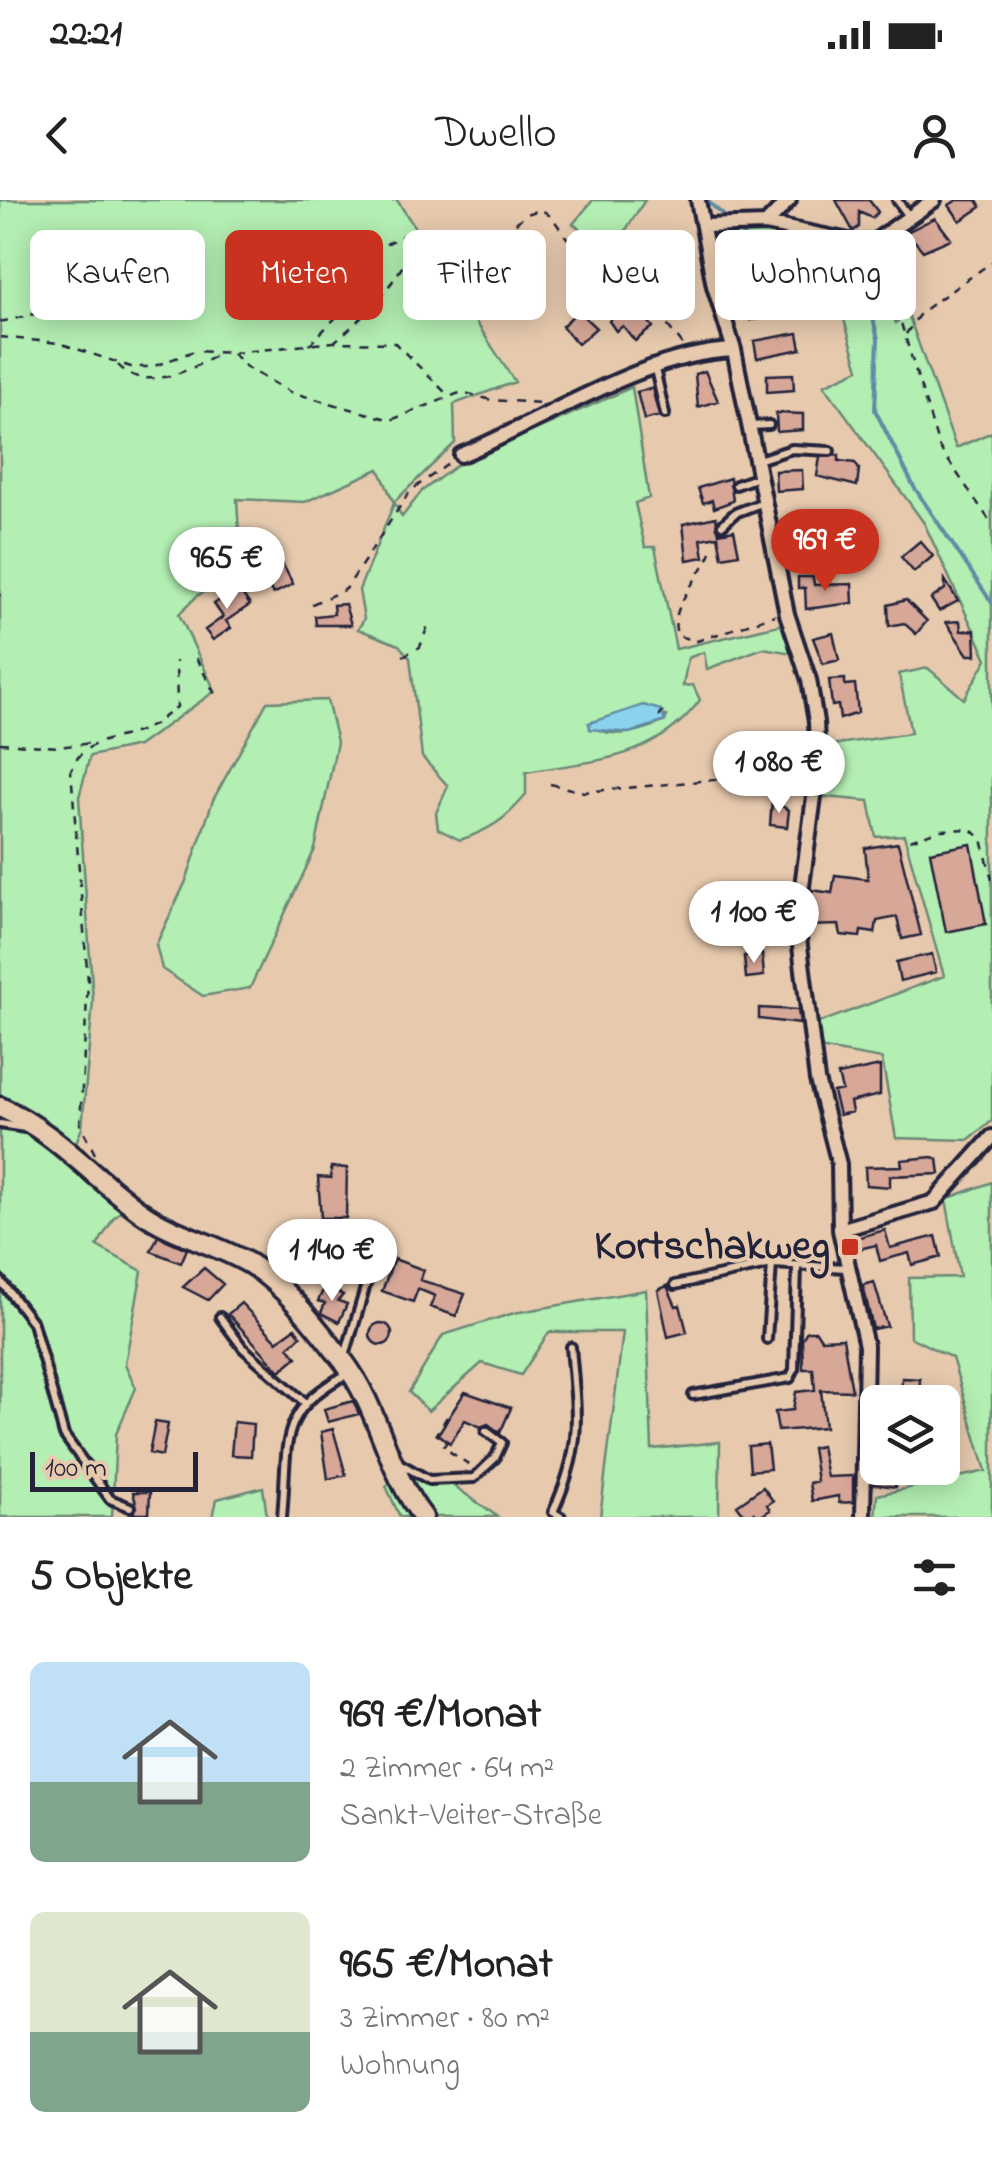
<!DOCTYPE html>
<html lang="de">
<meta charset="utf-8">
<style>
:root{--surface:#fff;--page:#f6f6f6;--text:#222;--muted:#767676;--accent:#c8321e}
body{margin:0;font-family:"Indie Flower",sans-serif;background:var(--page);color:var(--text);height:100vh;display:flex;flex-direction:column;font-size:38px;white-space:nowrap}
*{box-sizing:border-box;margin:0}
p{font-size:32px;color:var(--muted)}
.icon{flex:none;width:55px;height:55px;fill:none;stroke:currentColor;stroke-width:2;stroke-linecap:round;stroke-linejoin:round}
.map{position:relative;height:1317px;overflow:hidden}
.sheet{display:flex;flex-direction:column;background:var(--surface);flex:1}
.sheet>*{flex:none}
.banner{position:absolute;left:30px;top:30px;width:932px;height:90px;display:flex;gap:20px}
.tools{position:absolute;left:860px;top:1185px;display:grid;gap:20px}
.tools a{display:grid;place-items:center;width:100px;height:100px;border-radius:15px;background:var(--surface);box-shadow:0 5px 25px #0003;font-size:50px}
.scale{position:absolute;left:30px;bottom:25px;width:168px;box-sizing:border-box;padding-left:10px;border:5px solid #22223b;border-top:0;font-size:28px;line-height:35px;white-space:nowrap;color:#22223b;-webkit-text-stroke:8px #e7caae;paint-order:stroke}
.price{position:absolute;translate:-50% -85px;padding:0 22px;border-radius:35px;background:#fff;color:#222;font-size:32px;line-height:65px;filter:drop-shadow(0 2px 5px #0008)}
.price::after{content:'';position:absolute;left:50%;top:60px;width:30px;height:22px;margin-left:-15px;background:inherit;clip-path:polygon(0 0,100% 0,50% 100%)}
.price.selected{background:var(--accent);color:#fff}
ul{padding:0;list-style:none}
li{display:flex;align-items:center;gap:30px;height:250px;padding:0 30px}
li span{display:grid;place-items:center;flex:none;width:280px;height:200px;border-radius:15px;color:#555}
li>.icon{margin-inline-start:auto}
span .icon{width:120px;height:120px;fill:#fffc;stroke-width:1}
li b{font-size:42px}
h2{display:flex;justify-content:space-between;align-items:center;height:120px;padding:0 30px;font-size:42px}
.pill{padding:0 35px;border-radius:15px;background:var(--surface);box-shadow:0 5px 25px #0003;font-size:35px;line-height:90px}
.pill.selected{background:var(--accent);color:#fff}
.status{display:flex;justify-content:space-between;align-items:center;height:70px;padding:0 50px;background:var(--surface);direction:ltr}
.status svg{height:28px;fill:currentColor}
header{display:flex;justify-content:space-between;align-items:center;height:130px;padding:0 30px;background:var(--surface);font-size:45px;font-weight:600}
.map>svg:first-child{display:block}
.green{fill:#b3eeb2;stroke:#6a8876;stroke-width:2.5;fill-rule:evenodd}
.water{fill:#8bd3ed;stroke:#618ca6;stroke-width:2.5}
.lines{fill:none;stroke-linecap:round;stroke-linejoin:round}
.stream{stroke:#618ca6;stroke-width:4}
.building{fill:#d7a798;stroke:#22223b;stroke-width:2.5}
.lane-casing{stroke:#22223b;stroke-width:14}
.street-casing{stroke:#22223b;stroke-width:20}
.secondary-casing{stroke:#22223b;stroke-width:25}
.path{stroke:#22223b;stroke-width:2.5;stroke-dasharray:8 8;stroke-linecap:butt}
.lane{stroke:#e7caae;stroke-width:6}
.street{stroke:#e7caae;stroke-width:12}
.secondary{stroke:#e7caae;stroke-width:18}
.poi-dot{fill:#c8321e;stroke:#e7caae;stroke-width:4}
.labels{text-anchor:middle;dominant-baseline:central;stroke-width:8;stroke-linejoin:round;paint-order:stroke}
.poi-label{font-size:42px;font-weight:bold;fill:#22223b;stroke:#e7caae;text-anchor:end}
</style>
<div class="status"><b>22:21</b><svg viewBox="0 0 49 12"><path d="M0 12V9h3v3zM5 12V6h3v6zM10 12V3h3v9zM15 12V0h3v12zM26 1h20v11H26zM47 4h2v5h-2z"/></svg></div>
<header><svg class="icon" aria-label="back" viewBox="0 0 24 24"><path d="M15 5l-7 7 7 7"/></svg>Dwello<svg class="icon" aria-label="person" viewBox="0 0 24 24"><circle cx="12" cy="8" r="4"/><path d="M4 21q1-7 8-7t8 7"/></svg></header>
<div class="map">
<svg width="992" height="1317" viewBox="0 0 992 1317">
<rect width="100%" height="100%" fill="#e7caae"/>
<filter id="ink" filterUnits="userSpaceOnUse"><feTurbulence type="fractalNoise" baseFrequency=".01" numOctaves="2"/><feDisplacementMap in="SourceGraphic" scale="20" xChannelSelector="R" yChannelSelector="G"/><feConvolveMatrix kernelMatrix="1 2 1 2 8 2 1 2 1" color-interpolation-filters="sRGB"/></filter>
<g filter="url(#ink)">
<path class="green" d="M 0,0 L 397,0 L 515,182 L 454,204 L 455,243 L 394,302 L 402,317 L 422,291 L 457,265 L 632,187 L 649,298 L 635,303 L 645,347 L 655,347 L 676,449 L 783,424 L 792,453 L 763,448 L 707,469 L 704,452 L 688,458 L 683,486 L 693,485 L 700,500 C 655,561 595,560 526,572 L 526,595 C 506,619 490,630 460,640 L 438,629 L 436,613 L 448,586 L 422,557 L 410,458 L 399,445 L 358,429 L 364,419 L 359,390 L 394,303 L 379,269 L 305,302 L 237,299 L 241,369 L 197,396 L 179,414 L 215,491 L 138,546 L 90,556 L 79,597 L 93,801 L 82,928 L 74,947 L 139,997 L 114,1017 L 97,1046 L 142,1071 L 125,1164 L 136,1188 L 116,1234 L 112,1317 L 0,1317 ZM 626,512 L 667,516 L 665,521 C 643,531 609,542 589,523 Z
M 593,0 L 645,0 L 613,50 L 573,24 Z
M 759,27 L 857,45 L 896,123 L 907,111 L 956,248 L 992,232 L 992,921 L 968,940 L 896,938 L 882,859 L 819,848 L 818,823 L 944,776 L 904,635 L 876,637 L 869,601 L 815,596 L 818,547 L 911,533 L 899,474 L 928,468 L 964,499 L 987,459 L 924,323 L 824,185 L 859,169 L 832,80 L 809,90 L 752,90 L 743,58 L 723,65 L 728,37 Z
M 327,500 L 337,542 L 315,649 L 250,788 L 203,796 L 162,769 L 156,745 L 186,681 L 213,600 L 267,502 Z
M 992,982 L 992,1317 L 875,1317 L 877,1295 L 986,1271 L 952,1158 L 910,1137 L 909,1078 L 960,1077 L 946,999 Z
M 646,1090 L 652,1249 L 720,1242 L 719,1317 L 600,1317 L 623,1132 L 549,1132 L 521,1175 L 482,1163 L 428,1211 L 409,1192 L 443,1135 L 514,1113 Z
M 406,1273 L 447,1281 L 498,1317 L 400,1317 L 386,1286 Z
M 263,1287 L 267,1317 L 213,1317 L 217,1299 Z"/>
<path class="water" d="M 643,505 L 661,510 L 665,521 L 629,533 L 590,529 L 589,523 Z"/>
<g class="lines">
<path class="stream" d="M 706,0 L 729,20
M 739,31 L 750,44 L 861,69 L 878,139 L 875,210 L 914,287 L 992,403"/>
</g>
<path class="building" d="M 836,0 L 869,0 L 878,12 L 872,18 L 859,12 L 859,27 L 853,31 Z
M 957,0 L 977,0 L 981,7 L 960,21 L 949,5 Z
M 935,18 L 951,39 L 923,51 L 907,32 Z
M 790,97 L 792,115 L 750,120 L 748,103 Z
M 624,105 L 632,115 L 639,110 L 653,127 L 635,141 L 623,126 L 616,131 L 609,121 Z
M 578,111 L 596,128 L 578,144 L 562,126 Z
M 798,133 L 801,149 L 757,158 L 754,141 Z
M 705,171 L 718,201 L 698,207 L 695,174 Z
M 793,174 L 794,190 L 767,192 L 767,175 Z
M 652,188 L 659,216 L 644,220 L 637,192 Z
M 776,213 L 803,214 L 803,230 L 777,232 Z
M 839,255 L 839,261 L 855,263 L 859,269 L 857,286 L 817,276 L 820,257 Z
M 802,270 L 803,289 L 776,291 L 775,271 Z
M 730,278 L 733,301 L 714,308 L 712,300 L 703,303 L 698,288 Z
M 716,317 L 719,333 L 734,330 L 739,354 L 722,357 L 718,336 L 701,339 L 704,357 L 687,360 L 683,324 Z
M 814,332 L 822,334 L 824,353 L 799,356 L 797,338 Z
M 920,341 L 933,356 L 914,372 L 901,357 Z
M 282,363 L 293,384 L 273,394 L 262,374 Z
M 798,377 L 813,377 L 814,385 L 852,384 L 853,403 L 806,409 L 805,388 L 798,388 Z
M 945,380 L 958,401 L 939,411 L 931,399 L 945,389 Z
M 238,388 L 250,405 L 226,421 L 231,428 L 213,440 L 205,430 L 223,417 L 214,404 Z
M 906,400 L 927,421 L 916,434 L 904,423 L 889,426 L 888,405 Z
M 345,404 L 351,425 L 316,425 L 315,416 L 334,414 L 333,405 Z
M 960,421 L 961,431 L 975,430 L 976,455 L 968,455 L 946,422 Z
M 833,433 L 839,460 L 823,464 L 813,438 Z
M 845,479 L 845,485 L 855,484 L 858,513 L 840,519 L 838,505 L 832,506 L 829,480 Z
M 772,601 L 789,610 L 787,627 L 770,625 Z
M 898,643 L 921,735 L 902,739 L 897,717 L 877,721 L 875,733 L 861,731 L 860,737 L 841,735 L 839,725 L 807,726 L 812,690 L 832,693 L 835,675 L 868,679 L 865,648 Z
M 971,644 L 986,724 L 946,732 L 930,652 Z
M 762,754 L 764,776 L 746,778 L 744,756 Z
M 932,754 L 936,772 L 900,781 L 896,762 Z
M 759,808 L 798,810 L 800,824 L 759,819 Z
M 880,866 L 880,895 L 850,902 L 852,912 L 839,915 L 833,892 L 842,890 L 838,875 Z
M 932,957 L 938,959 L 940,974 L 890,976 L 890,987 L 866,985 L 865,967 L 902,966 L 901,960 Z
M 331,967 L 347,968 L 346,1018 L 321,1018 L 318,977 L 331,978 Z
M 885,1030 L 890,1048 L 936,1036 L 941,1057 L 912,1065 L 909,1053 L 880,1061 L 876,1045 L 859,1049 L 856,1038 Z
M 158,1036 L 187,1049 L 181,1063 L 151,1051 Z
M 331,1047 L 366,1054 L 364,1068 L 328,1061 Z
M 394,1059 L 424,1070 L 420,1080 L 465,1094 L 456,1116 L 430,1107 L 435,1096 L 418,1089 L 413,1102 L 382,1091 Z
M 204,1068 L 223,1084 L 208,1100 L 183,1087 Z
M 874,1082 L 887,1126 L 873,1129 L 863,1085 Z
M 325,1086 L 343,1095 L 338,1101 L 347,1104 L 339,1122 L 321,1113 L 325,1103 L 318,1101 Z
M 667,1086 L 676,1106 L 680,1105 L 687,1132 L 668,1137 L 658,1090 Z
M 241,1103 L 277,1141 L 295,1128 L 301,1136 L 288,1147 L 297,1157 L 280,1171 L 228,1114 Z
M370 1134a11 11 0 1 1 22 0a11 11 0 1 1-22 0Z
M 807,1131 L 816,1131 L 821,1139 L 843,1138 L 852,1191 L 821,1190 L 825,1227 L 778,1231 L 775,1212 L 793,1210 L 796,1192 L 815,1190 L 813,1169 L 803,1169 L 802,1139 Z
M 902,1178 L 920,1179 L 919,1202 L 901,1202 Z
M 465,1192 L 511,1208 L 500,1233 L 488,1224 L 481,1227 L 465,1220 L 450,1243 L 438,1234 Z
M 353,1201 L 359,1214 L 328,1222 L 324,1209 Z
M 155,1222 L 168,1224 L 162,1256 L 149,1253 Z
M 234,1222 L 253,1224 L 251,1256 L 231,1255 Z
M 333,1229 L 346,1275 L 328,1279 L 321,1232 Z
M 942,1229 L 954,1229 L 958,1259 L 942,1261 Z
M 767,1244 L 770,1269 L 750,1271 L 748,1246 Z
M 821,1246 L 827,1277 L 853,1276 L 853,1302 L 839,1303 L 838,1296 L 812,1301 L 809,1283 L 817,1281 L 812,1248 Z
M 874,1268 L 896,1268 L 896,1287 L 874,1284 Z
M 763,1287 L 773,1301 L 767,1305 L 770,1310 L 760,1317 L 754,1313 L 746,1317 L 737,1305 Z
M 133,1292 L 150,1292 L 149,1314 L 133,1314 L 137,1307 Z"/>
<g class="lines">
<g class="lane-casing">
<path id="lane" d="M 897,0 L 908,15
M 655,169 L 665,214
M 750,226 L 769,225
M 758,260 L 792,249 L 830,251
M 736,285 L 758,277
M 722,325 L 735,313 L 764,302
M 0,924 L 25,928
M 0,1080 L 33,1123 L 64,1235 L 110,1299 L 130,1307
M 675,1085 L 772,1064 L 847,1068
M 220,1117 L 243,1148 L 304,1202
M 767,1139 L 772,1064
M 345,1156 L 377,1047
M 693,1195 L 790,1178 L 794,1170 L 797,1067
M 399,1263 L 429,1280 L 474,1278 L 495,1258 L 502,1243 L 486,1231
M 282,1317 C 289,1241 275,1212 349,1173
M 561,1317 L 553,1312 C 583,1246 577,1218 571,1147"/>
</g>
<g class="street-casing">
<path id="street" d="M 698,0 L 714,86 L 734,150 L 787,414 L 809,480 L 816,522 L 818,567 L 797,723 L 817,880 L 839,964 L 840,1030 L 866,1146 L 863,1317
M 766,24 L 789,0
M 704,26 L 766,24 L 859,43 L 874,42 L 934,0
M 461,255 C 544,221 644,153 734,150
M 840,1030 L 934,1002 L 992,937"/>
</g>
<g class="secondary-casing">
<path id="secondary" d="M 0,907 C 54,931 93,977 140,1011 C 173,1035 215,1043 250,1064 C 286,1086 318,1129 344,1162 C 380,1210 387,1271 423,1317"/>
</g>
<path class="path" d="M 865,53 L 897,110 L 939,247 L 992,324
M 468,66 L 526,14 L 541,10 C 559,18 560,37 576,45 C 585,50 598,49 609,51 L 683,145
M 0,122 L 61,108 L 103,76
M 906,134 L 921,112 L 992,62
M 0,137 L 59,143 L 131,167 L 152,167 L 194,151 L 232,153 L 247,168 L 290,192 L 391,220 L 462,192 L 491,200 L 542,203
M 309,145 L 340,113 L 382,46 L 409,33 L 415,45 C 392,87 371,111 334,142
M 233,153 L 334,142 L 395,143 L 448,195
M 118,165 C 145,193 190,171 220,153
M 711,352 C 701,377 666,410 678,436 L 697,441 L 775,415
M 0,395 L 1,395
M 312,404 L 346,389 L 410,291 L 451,262
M 403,456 L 420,447 L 429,423
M 196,458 L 215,494
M 659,517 L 663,511
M 0,543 L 58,547 L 92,543
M 550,584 L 584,592 L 711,580 L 795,578 L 805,584
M 910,640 L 941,630 L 971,629 L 982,639 L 992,680
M 95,954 L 80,924 L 88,781 L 71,570 C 85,534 122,542 151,526 C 160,521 168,513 177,507 L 176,461
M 447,1217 L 436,1234 L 447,1242 L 443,1247 L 471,1266"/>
<use href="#lane" class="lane"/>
<use href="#street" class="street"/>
<use href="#secondary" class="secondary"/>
</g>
</g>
<rect class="poi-dot" x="840" y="1037" width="20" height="20" rx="5"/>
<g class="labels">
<g class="poi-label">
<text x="830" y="1047">Kortschakweg</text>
</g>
</g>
</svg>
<div class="tools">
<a><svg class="icon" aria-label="layers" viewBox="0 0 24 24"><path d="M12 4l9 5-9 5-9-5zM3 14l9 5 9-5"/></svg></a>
</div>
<div class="scale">100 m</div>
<b class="price selected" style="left:825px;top:394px">969 €</b>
<b class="price" style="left:227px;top:412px">965 €</b>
<b class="price" style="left:779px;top:616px">1 080 €</b>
<b class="price" style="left:754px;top:766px">1 100 €</b>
<b class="price" style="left:332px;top:1104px">1 140 €</b>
<div class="banner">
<a class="pill">Kaufen</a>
<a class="pill selected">Mieten</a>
<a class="pill">Filter</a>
<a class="pill">Neu</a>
<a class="pill">Wohnung</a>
</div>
</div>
<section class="sheet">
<h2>5 Objekte<svg class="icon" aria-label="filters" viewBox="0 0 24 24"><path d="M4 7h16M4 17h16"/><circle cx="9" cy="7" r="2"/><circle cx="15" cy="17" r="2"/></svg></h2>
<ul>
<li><span style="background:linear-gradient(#bfe0f5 60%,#7fa58c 0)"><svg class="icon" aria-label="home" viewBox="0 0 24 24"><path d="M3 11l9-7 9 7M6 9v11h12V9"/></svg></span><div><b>969 €/Monat</b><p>2 Zimmer · 64 m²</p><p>Sankt-Veiter-Straße</p></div></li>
<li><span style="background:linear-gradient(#dfe7d0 60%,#7fa58c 0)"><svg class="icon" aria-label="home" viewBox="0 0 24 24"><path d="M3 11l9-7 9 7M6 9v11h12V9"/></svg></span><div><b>965 €/Monat</b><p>3 Zimmer · 80 m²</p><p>Wohnung</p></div></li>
</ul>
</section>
